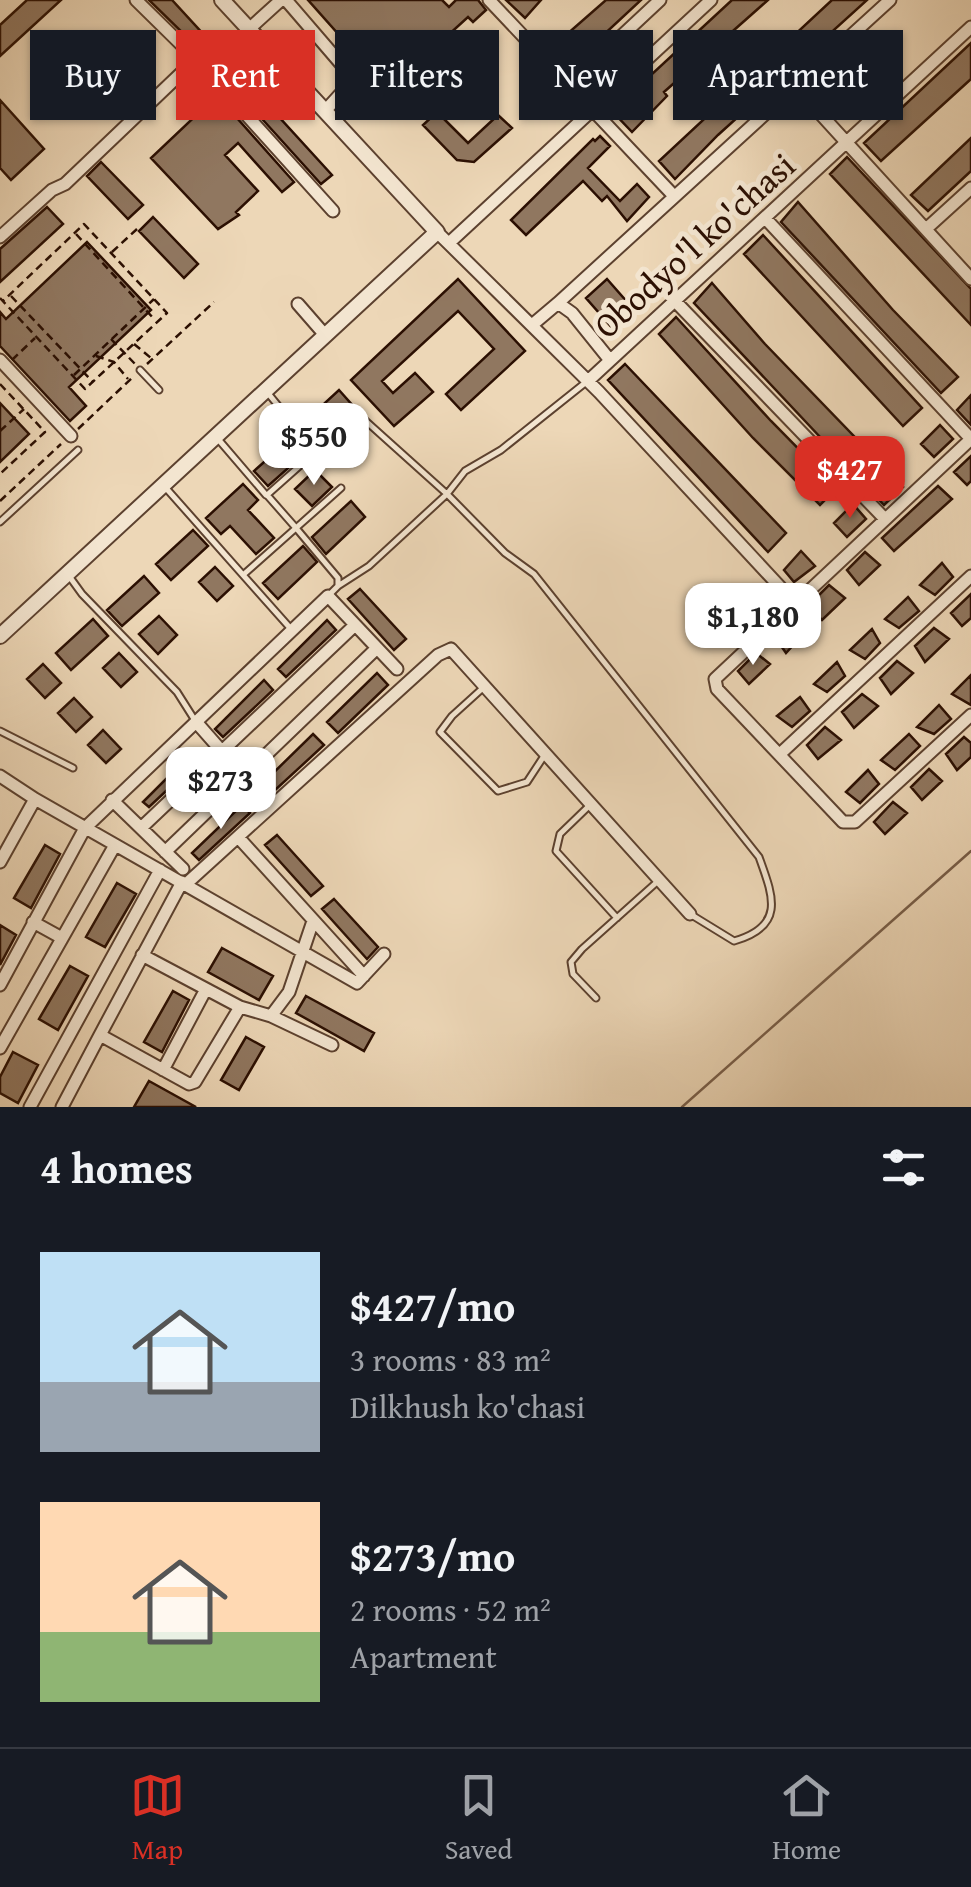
<!DOCTYPE html>
<meta charset="utf-8">
<style>
:root{--surface:#171b24;--page:#20242c;--text:#f1f3f6;--muted:#9ea1a6;--line:#363941;--accent:#d93025}
body{margin:0;font-family:"Gentium Book Plus",serif;background:var(--page);color:var(--text);height:100vh;display:flex;flex-direction:column;font-size:38px;white-space:nowrap}
*{box-sizing:border-box;margin:0}
p{font-size:32px;color:var(--muted)}
.icon{flex:none;width:55px;height:55px;fill:none;stroke:currentColor;stroke-width:2;stroke-linecap:round;stroke-linejoin:round}
.map{position:relative;height:1107px;overflow:hidden}
.panel{display:flex;flex-direction:column;background:var(--surface);flex:1}
.panel>*{flex:none}
.top-card{position:absolute;left:30px;top:30px;width:912px;height:90px;display:flex;gap:20px}
.price{position:absolute;translate:-50% -85px;padding:0 22px;border-radius:20px;background:#fff;color:#222;font-size:32px;line-height:65px;filter:drop-shadow(0 2px 5px #0008)}
.price::after{content:'';position:absolute;left:50%;top:60px;width:30px;height:22px;margin-left:-15px;background:inherit;clip-path:polygon(0 0,100% 0,50% 100%)}
.price.on{background:var(--accent);color:#fff}
ul{padding:0;list-style:none}
li{display:flex;align-items:center;gap:30px;height:250px;padding:0 40px}
li span{display:grid;place-items:center;flex:none;width:280px;height:200px;border-radius:0px;color:#555}
li>.icon{margin-inline-start:auto}
span .icon{width:120px;height:120px;fill:#fffc;stroke-width:1}
li b{font-size:42px}
h2{display:flex;justify-content:space-between;align-items:center;height:120px;padding:0 40px;font-size:42px}
.pill{padding:0 35px;border-radius:0px;background:var(--surface);box-shadow:0 2px 8px #0004;font-size:35px;line-height:90px}
.pill.on{background:var(--accent);color:#fff}
.dock{display:flex;justify-content:space-around;align-items:center;height:140px;border-top:2px solid var(--line);background:var(--surface);font-size:28px;color:var(--muted)}
.dock a{display:grid;justify-items:center;gap:5px}
.dock .on{color:var(--accent)}
.map>svg:first-child{display:block}
.lines{fill:none;stroke-linecap:round;stroke-linejoin:round}
.stream{stroke:#785e49;stroke-width:2.5}
.building{fill:#907760;stroke:#2b0f02;stroke-width:2.5}
.service-casing{stroke:#5c412f;stroke-width:9}
.minor-casing{stroke:#5c412f;stroke-width:15}
.tertiary-casing{stroke:#5c412f;stroke-width:18}
.path{stroke:#2b0f02;stroke-width:2.5;stroke-dasharray:8 5;stroke-linecap:butt}
.service{stroke:#f3e5d0;stroke-width:5}
.minor{stroke:#f3e5d0;stroke-width:11}
.tertiary{stroke:#f3e5d0;stroke-width:14}
.labels{text-anchor:middle;dominant-baseline:central;stroke-width:10;stroke-linejoin:round;paint-order:stroke}
.street-label{font-size:35px;fill:#2b0f02;stroke:#f3e5d0}
</style>
<div class="map">
<svg width="971" height="1107" viewBox="0 0 971 1107">
<rect width="100%" height="100%" fill="#edd7b7"/>
<filter id="stains"><feTurbulence type="fractalNoise" baseFrequency=".002" numOctaves="4"/><feColorMatrix values="0 0 0 0 .2 0 0 0 0 .09 0 0 0 0 .02 0 0 0 .5 -.17"/></filter>
<radialGradient id="worn" r=".72"><stop offset=".6" stop-color="#630" stop-opacity="0"/><stop offset="1" stop-color="#630" stop-opacity=".3"/></radialGradient>
<g class="lines">
<path class="stream" d="M 682,1107 L 971,851"/>
</g>
<path class="building" d="M 27,0 L 61,0 L 0,56 L 0,25 Z
M 149,0 L 172,0 L 205,36 L 195,45 Z
M 308,0 L 442,0 L 449,7 L 456,0 L 478,0 L 486,10 L 473,22 L 468,17 L 388,90 Z
M 506,0 L 541,0 L 525,18 Z
M 606,0 L 641,0 L 569,67 L 550,49 Z
M 732,0 L 768,0 L 664,92 L 667,96 L 632,132 L 612,111 Z
M 832,0 L 867,0 L 718,135 L 675,179 L 659,161 Z
M 971,43 L 971,79 L 881,161 L 864,143 Z
M 216,48 L 332,175 L 321,184 L 206,57 Z
M 196,72 L 294,182 L 282,192 L 238,143 L 225,155 L 258,191 L 236,212 L 239,215 L 218,229 L 151,158 L 205,107 L 184,83 Z
M 0,100 L 44,149 L 11,180 L 0,168 Z
M 437,112 L 468,143 L 498,115 L 512,128 L 474,162 L 457,160 L 423,125 Z
M 600,136 L 610,146 L 588,168 L 620,201 L 637,184 L 649,197 L 627,221 L 607,196 L 602,201 L 583,181 L 526,235 L 511,220 L 593,139 L 595,141 Z
M 971,138 L 971,171 L 928,211 L 911,195 Z
M 847,157 L 971,289 L 971,325 L 830,174 Z
M 101,162 L 143,205 L 128,219 L 87,176 Z
M 798,202 L 893,310 L 958,377 L 941,393 L 781,222 Z
M 47,207 L 63,224 L 0,282 L 0,249 Z
M 153,217 L 198,264 L 184,278 L 139,231 Z
M 763,235 L 922,408 L 903,426 L 744,254 Z
M 87,242 L 151,310 L 69,387 L 86,406 L 70,421 L 0,346 L 0,312 L 6,319 Z
M 458,279 L 525,351 L 461,410 L 446,394 L 494,349 L 458,311 L 382,381 L 393,393 L 415,373 L 433,392 L 394,426 L 351,380 Z
M 607,279 L 635,311 L 614,330 L 586,298 Z
M 712,283 L 765,344 L 903,487 L 884,505 L 694,303 Z
M 676,317 L 771,421 L 837,488 L 820,505 L 753,438 L 659,334 Z
M 625,364 L 786,533 L 768,552 L 608,380 Z
M 339,390 L 354,407 L 317,441 L 302,424 Z
M 971,395 L 971,425 L 957,410 Z
M 0,403 L 29,434 L 0,462 Z
M 940,425 L 953,439 L 934,457 L 921,444 Z
M 291,438 L 305,453 L 268,486 L 254,471 Z
M 971,456 L 971,481 L 967,485 L 954,472 Z
M 315,470 L 332,487 L 312,506 L 295,489 Z
M 243,484 L 258,500 L 248,510 L 274,538 L 256,554 L 230,526 L 221,534 L 206,518 Z
M 938,486 L 952,499 L 894,551 L 882,538 Z
M 351,501 L 365,517 L 326,554 L 312,537 Z
M 853,504 L 866,519 L 847,537 L 834,523 Z
M 193,530 L 208,546 L 171,580 L 156,564 Z
M 303,546 L 317,562 L 278,599 L 263,583 Z
M 801,551 L 815,566 L 794,582 L 784,570 Z
M 865,552 L 880,565 L 859,585 L 847,570 Z
M 942,563 L 953,577 L 935,595 L 920,585 Z
M 215,567 L 233,586 L 217,601 L 199,582 Z
M 144,576 L 159,593 L 122,626 L 107,610 Z
M 829,585 L 845,598 L 822,620 L 808,606 Z
M 360,589 L 406,639 L 394,650 L 348,599 Z
M 971,594 L 971,618 L 962,626 L 951,613 Z
M 908,597 L 919,611 L 899,628 L 885,619 Z
M 159,616 L 177,635 L 158,654 L 139,634 Z
M 93,619 L 108,636 L 71,670 L 56,653 Z
M 327,620 L 336,630 L 286,677 L 278,669 Z
M 791,620 L 806,631 L 786,653 L 775,637 Z
M 934,628 L 949,639 L 925,662 L 915,646 Z
M 872,629 L 880,643 L 865,659 L 850,650 Z
M 119,653 L 137,672 L 121,687 L 103,668 Z
M 756,653 L 770,664 L 749,684 L 738,671 Z
M 897,661 L 913,673 L 891,694 L 880,678 Z
M 837,662 L 845,676 L 827,692 L 814,684 Z
M 43,664 L 61,683 L 45,698 L 27,679 Z
M 377,673 L 388,685 L 338,733 L 327,722 Z
M 971,675 L 971,705 L 952,694 Z
M 264,680 L 273,690 L 223,737 L 215,729 Z
M 862,694 L 878,706 L 854,728 L 842,712 Z
M 800,697 L 810,711 L 792,727 L 777,716 Z
M 74,698 L 92,717 L 76,732 L 58,713 Z
M 939,705 L 951,719 L 934,734 L 917,727 Z
M 825,727 L 841,740 L 818,759 L 807,745 Z
M 103,730 L 121,749 L 106,763 L 88,745 Z
M 313,734 L 324,745 L 273,792 L 264,782 Z
M 909,734 L 920,746 L 895,770 L 881,760 Z
M 964,737 L 971,743 L 971,757 L 957,770 L 946,754 Z
M 192,753 L 199,760 L 149,807 L 143,802 Z
M 929,769 L 942,781 L 922,800 L 911,787 Z
M 868,770 L 879,784 L 860,803 L 846,792 Z
M 893,802 L 907,813 L 885,834 L 874,822 Z
M 242,805 L 250,813 L 199,860 L 192,853 Z
M 277,835 L 323,886 L 311,896 L 265,845 Z
M 45,845 L 60,854 L 31,908 L 14,898 Z
M 117,883 L 136,894 L 105,947 L 86,937 Z
M 334,899 L 378,947 L 367,959 L 322,909 Z
M 0,925 L 16,935 L 0,965 Z
M 222,948 L 273,976 L 259,1000 L 208,972 Z
M 70,966 L 88,976 L 58,1030 L 39,1019 Z
M 173,991 L 189,1000 L 162,1052 L 144,1042 Z
M 306,996 L 374,1033 L 364,1051 L 296,1013 Z
M 246,1037 L 264,1047 L 239,1090 L 221,1080 Z
M 13,1052 L 38,1065 L 18,1103 L 0,1093 L 0,1077 Z
M 149,1081 L 196,1107 L 134,1107 Z"/>
<g class="lines">
<g class="service-casing">
<path id="service" d="M 140,370 L 159,390
M 585,383 L 501,450 L 465,471 L 447,494 L 505,553 L 534,574 L 759,857 C 773,896 786,926 734,941 L 690,914
M 267,392 L 315,451
M 218,439 L 266,495
M 165,487 L 243,575 L 296,528 L 267,495 L 358,414 L 447,494 L 369,566 L 338,586
M 0,522 L 78,450
M 243,575 L 291,629
M 69,576 L 82,594 L 177,692 L 196,722
M 329,595 L 338,586 L 338,578 L 296,528 L 341,488
M 484,687 L 452,716 L 440,732 L 498,791 L 527,782 L 544,756
M 0,731 L 73,768
M 591,804 L 560,834 L 556,851 L 617,918
M 596,998 L 573,974 L 571,962 L 582,949 L 657,882"/>
</g>
<g class="minor-casing">
<path id="minor" d="M 136,0 L 196,59 L 333,211
M 286,0 L 354,79 L 325,111
M 489,0 L 674,196
M 249,29 L 281,0
M 568,86 L 660,0
M 795,86 L 971,279
M 765,218 L 971,439
M 926,229 L 971,188
M 437,232 L 599,392 L 794,602
M 0,237 L 52,190 L 65,184 L 196,59
M 449,243 L 711,0
M 674,300 L 885,519
M 558,303 L 890,0
M 298,304 L 325,335
M 532,325 L 558,303 L 572,313 L 609,359
M 0,360 L 71,436
M 588,381 L 971,27
M 971,439 L 715,679 L 717,689 L 843,822 L 855,822 L 971,715
M 197,723 L 270,806
M 781,753 L 971,576
M 0,776 L 35,799 L 357,983 L 384,954
M 112,800 L 183,869
M 141,828 L 355,625
M 238,837 L 364,976
M 165,852 L 377,648
M 0,862 L 35,799
M 182,882 L 100,1035 L 189,1084 L 195,1082 L 240,1007
M 186,884 L 438,655 L 451,649 L 690,914
M 33,922 L 62,938
M 142,955 L 240,1007 L 271,1016 L 289,992 L 313,921
M 0,985 L 85,828 L 328,596 L 397,669
M 271,1016 L 332,1045
M 0,1048 L 115,845
M 163,1070 L 206,989
M 30,1107 L 160,870
M 62,1107 L 100,1035"/>
</g>
<g class="tertiary-casing">
<path id="tertiary" d="M 0,636 L 437,232 L 222,0"/>
</g>
<path class="path" d="M 76,234 L 155,320
M 112,252 L 137,229
M 11,296 L 92,381
M 0,298 L 85,389 L 167,313 L 84,224 L 3,301
M 111,339 L 136,365
M 134,344 L 151,358
M 96,356 L 114,362 L 128,379
M 12,360 L 35,338
M 147,364 L 214,302
M 74,375 L 154,299
M 0,384 L 45,432 L 0,474
M 78,429 L 134,376
M 0,431 L 24,409
M 0,501 L 61,444"/>
<use href="#service" class="service"/>
<use href="#minor" class="minor"/>
<use href="#tertiary" class="tertiary"/>
</g>
<g class="labels">
<g class="street-label">
<text transform="translate(694 245) rotate(-42)">Obodyo'l ko'chasi</text>
</g>
</g>
<rect width="100%" height="100%" filter="url(#stains)"/>
<rect width="100%" height="100%" fill="url(#worn)"/>
</svg>
<b class="price" style="left:314px;top:488px">$550</b>
<b class="price on" style="left:850px;top:521px">$427</b>
<b class="price" style="left:753px;top:668px">$1,180</b>
<b class="price" style="left:221px;top:832px">$273</b>
<div class="top-card">
<a class="pill">Buy</a>
<a class="pill on">Rent</a>
<a class="pill">Filters</a>
<a class="pill">New</a>
<a class="pill">Apartment</a>
</div>
</div>
<section class="panel">
<h2>4 homes<svg class="icon" aria-label="filters" viewBox="0 0 24 24"><path d="M4 7h16M4 17h16"/><circle cx="9" cy="7" r="2"/><circle cx="15" cy="17" r="2"/></svg></h2>
<ul>
<li><span style="background:linear-gradient(#bfe0f5 65%,#9aa5b1 0)"><svg class="icon" aria-label="home" viewBox="0 0 24 24"><path d="M3 11l9-7 9 7M6 9v11h12V9"/></svg></span><div><b>$427/mo</b><p>3 rooms · 83 m²</p><p>Dilkhush ko'chasi</p></div></li>
<li><span style="background:linear-gradient(#ffd9b3 65%,#8fb573 0)"><svg class="icon" aria-label="home" viewBox="0 0 24 24"><path d="M3 11l9-7 9 7M6 9v11h12V9"/></svg></span><div><b>$273/mo</b><p>2 rooms · 52 m²</p><p>Apartment</p></div></li>
</ul>
</section>
<nav class="dock">
<a class="on"><svg class="icon" aria-label="map" viewBox="0 0 24 24"><path d="M3 6l6-2 6 2 6-2v14l-6 2-6-2-6 2zM9 4v14M15 6v14"/></svg>Map</a>
<a><svg class="icon" aria-label="saved" viewBox="0 0 24 24"><path d="M7 4h10v16l-5-4-5 4z"/></svg>Saved</a>
<a><svg class="icon" aria-label="home" viewBox="0 0 24 24"><path d="M3 11l9-7 9 7M6 9v11h12V9"/></svg>Home</a>
</nav>
